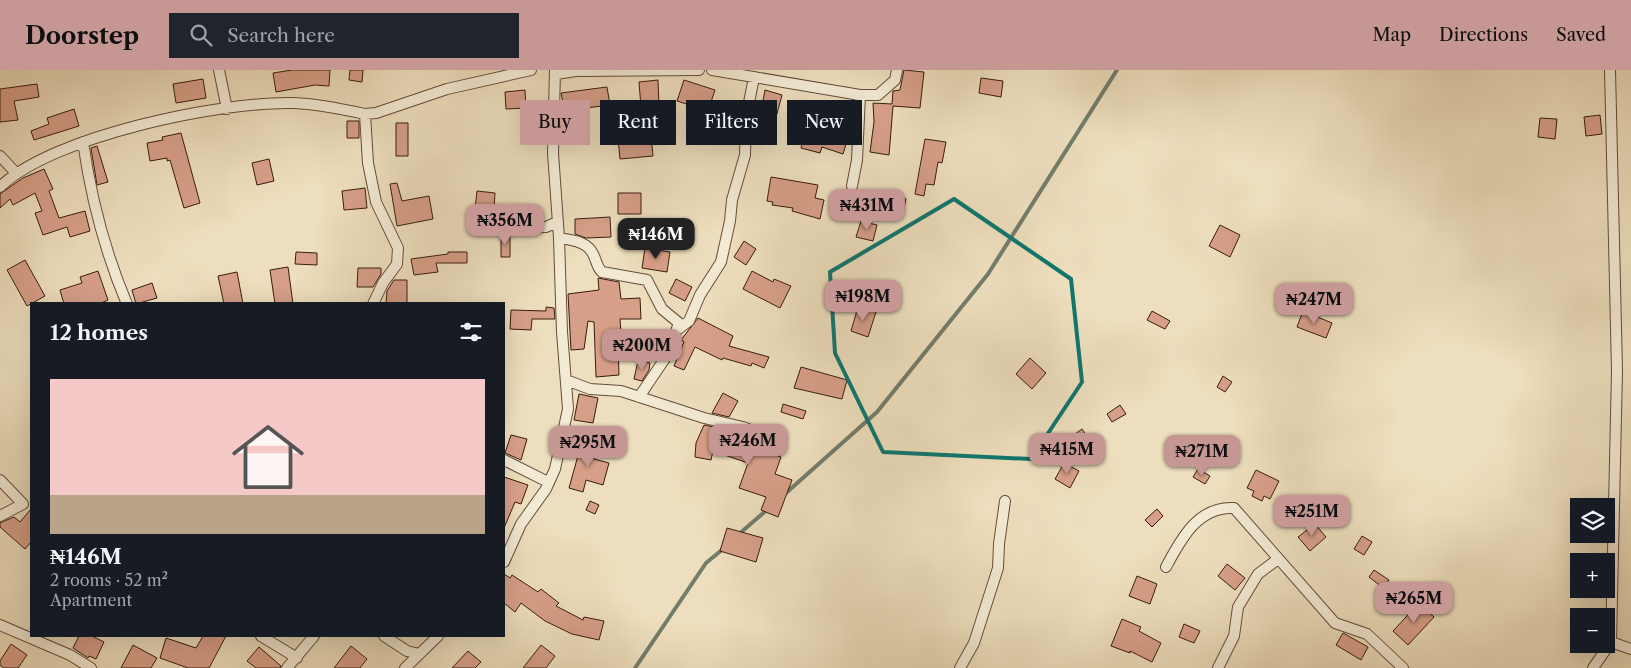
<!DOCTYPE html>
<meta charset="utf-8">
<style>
:root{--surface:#171b24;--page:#20242c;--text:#f1f3f6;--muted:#9ea1a6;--line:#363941;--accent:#c59692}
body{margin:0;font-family:"Libre Caslon Text",serif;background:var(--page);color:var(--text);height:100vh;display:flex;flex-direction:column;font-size:19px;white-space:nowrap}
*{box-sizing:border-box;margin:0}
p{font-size:16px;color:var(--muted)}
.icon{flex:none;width:28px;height:28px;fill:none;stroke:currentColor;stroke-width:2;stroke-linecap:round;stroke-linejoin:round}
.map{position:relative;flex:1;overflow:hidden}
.sheet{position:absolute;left:30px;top:232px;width:475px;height:335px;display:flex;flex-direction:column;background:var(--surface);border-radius:0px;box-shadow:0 5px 20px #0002}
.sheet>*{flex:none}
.hud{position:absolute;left:520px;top:30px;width:475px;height:45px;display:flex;gap:10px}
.tools{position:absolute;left:1570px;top:428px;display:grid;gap:10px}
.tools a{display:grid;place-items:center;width:45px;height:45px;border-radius:0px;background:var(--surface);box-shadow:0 5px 20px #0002;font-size:25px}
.price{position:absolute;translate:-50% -42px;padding:0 11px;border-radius:10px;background:var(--accent);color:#111;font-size:16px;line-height:32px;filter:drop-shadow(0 1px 2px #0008)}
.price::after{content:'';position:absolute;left:50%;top:30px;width:15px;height:11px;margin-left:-8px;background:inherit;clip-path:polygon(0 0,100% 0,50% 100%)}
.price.selected{background:#222;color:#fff}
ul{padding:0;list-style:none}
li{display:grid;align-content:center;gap:10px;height:265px;padding:0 20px}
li+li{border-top:1px solid var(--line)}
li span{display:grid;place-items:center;height:155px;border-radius:0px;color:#555}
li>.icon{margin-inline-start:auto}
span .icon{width:90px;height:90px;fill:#fffc;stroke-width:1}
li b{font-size:21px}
h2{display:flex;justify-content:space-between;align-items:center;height:60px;padding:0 20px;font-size:21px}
.chip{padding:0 18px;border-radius:0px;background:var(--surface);box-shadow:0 5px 20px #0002;font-size:18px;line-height:45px}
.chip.selected{background:var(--accent);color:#111}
header{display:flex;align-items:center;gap:30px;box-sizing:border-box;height:70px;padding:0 25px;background:var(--accent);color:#111}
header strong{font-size:24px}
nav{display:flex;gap:28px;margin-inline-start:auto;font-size:18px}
.search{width:350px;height:45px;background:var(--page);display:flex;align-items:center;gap:12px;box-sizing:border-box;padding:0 18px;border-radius:0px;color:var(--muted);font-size:19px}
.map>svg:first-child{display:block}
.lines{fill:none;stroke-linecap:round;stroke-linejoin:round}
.stream{stroke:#737d6c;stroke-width:4}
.building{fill:#d79f88;stroke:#391c0e}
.street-casing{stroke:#664c3a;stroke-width:12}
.street{stroke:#f3ead4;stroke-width:10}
.marked{fill:none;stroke:#0f766e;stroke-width:4;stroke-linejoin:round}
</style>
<header>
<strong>Doorstep</strong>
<div class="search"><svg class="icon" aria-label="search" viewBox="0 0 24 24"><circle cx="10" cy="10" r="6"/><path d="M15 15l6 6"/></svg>Search here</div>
<nav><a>Map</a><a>Directions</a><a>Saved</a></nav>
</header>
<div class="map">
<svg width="1631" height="598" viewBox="0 0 1631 598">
<rect width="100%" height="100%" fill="#eddebd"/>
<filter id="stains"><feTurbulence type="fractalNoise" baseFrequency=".004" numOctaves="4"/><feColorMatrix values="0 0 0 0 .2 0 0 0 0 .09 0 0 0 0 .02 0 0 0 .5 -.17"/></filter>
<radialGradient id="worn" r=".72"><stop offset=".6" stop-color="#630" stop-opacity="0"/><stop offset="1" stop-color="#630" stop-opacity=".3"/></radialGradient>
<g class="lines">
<path class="stream" d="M 786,423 L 877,342 L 988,204 L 1117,0
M 739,464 L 768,439
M 635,598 L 706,493 L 723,479"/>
</g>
<path class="building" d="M 292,0 L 330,0 L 329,16 L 315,15 L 276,22 L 273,3 Z
M 350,0 L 363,0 L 362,12 L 349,10 Z
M 904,0 L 924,2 L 920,38 L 893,36 L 889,85 L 870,82 L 874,52 L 873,33 L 892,34 L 893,21 L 900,20 Z
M 981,8 L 1003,11 L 1001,27 L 979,23 Z
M 203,9 L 206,28 L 176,33 L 173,14 Z
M 658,10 L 659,36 L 641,37 L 639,12 Z
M 684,10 L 715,20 L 708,41 L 677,31 Z
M 37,14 L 39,27 L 14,31 L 18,50 L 0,52 L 0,19 Z
M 607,17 L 610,35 L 586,38 L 585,33 L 564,37 L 561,23 Z
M 525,20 L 526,38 L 506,39 L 505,22 Z
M 765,20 L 782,25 L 775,51 L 773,70 L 756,67 Z
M 74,39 L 79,56 L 34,70 L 31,61 L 49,54 L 47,48 Z
M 542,41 L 543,58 L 526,59 L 525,42 Z
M 704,42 L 725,44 L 723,64 L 702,62 Z
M 1600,45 L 1602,64 L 1586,66 L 1584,47 Z
M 1540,48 L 1557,49 L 1555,69 L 1538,67 Z
M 347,51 L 359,51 L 359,68 L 347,68 Z
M 396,53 L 408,53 L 408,86 L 396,86 Z
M 805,62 L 846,74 L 843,84 L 822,77 L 820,83 L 801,78 Z
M 181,63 L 200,133 L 184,138 L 170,90 L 167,91 L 167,88 L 150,91 L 147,73 L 163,70 L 162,67 Z
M 651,65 L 653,86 L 620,89 L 618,68 Z
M 925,69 L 946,72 L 942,93 L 938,92 L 934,115 L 926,114 L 924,126 L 915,124 Z
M 97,76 L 108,112 L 97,115 L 91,78 Z
M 269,89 L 274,111 L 257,115 L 252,93 Z
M 44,99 L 53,119 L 49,121 L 59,148 L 85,141 L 90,161 L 70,167 L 67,157 L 43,165 L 35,143 L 42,141 L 35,123 L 13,135 L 10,129 L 0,138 L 0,124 L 23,108 Z
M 771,107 L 818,115 L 815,128 L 824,130 L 820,149 L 792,141 L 793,138 L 772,135 L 773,132 L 767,131 Z
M 397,113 L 402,131 L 429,126 L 433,149 L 397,156 L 390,114 Z
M 365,118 L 367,138 L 344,140 L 342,121 Z
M 477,121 L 495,123 L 494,139 L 524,138 L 524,151 L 479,153 L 480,149 L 474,148 Z
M 618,123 L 641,123 L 641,144 L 618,144 Z
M 884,123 L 906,129 L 902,146 L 879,140 Z
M 610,147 L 611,167 L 586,168 L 575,164 L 575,149 Z
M 861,151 L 877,155 L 873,171 L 856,167 Z
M 1220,155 L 1240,165 L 1230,187 L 1209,176 Z
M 501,165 L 510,165 L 510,187 L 501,187 Z
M 744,171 L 756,179 L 746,195 L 734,187 Z
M 645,178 L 670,182 L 667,202 L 642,198 Z
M 296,182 L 317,183 L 317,195 L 295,194 Z
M 448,182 L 467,182 L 467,193 L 436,193 L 438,202 L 414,205 L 411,189 L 448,184 Z
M 25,190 L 45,226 L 27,236 L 7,200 Z
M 288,197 L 293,234 L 275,234 L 270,200 Z
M 358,198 L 381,198 L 381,204 L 373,217 L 357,217 Z
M 98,201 L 108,230 L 99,234 L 64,234 L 60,220 L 82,213 L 80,207 Z
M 752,201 L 773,212 L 774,209 L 791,216 L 780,238 L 743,219 Z
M 237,202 L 243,234 L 224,234 L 218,206 Z
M 598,208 L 619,212 L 621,229 L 640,228 L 641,249 L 620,249 L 622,276 L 618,276 L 619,305 L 596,307 L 594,252 L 588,251 L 584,279 L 571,280 L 568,224 L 599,220 Z
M 676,209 L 692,217 L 685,231 L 669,223 Z
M 394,210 L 407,210 L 407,234 L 386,234 L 387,221 Z
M 152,213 L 157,228 L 136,234 L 132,220 Z
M 546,237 L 554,238 L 555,249 L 532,249 L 531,260 L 510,259 L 511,240 L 546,241 Z
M 858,237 L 876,242 L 868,267 L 851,261 Z
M 1152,241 L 1170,251 L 1165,259 L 1147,250 Z
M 1303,241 L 1332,253 L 1326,268 L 1297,257 Z
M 698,248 L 733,266 L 729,276 L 769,287 L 764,298 L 752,293 L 751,296 L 723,288 L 722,290 L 695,277 L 684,300 L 674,296 L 684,272 L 681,270 Z
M 1030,288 L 1046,303 L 1032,319 L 1016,304 Z
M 638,291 L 650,293 L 649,300 L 642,311 L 634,309 Z
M 801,297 L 847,310 L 842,329 L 794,318 Z
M 1223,306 L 1232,312 L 1225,322 L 1217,317 Z
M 723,323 L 738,331 L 729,347 L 712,343 Z
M 579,324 L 598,328 L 593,353 L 574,350 Z
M 783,334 L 806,341 L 803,349 L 781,342 Z
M 1120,335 L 1126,344 L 1112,352 L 1107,344 Z
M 704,355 L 723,359 L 721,362 L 742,369 L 741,372 L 781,387 L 775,404 L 792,410 L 778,447 L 761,440 L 766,427 L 739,418 L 748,393 L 713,381 L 711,390 L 695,387 L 696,373 Z
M 1082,359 L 1096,379 L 1083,389 L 1068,369 Z
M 511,365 L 527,369 L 521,390 L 505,383 Z
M 582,371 L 598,375 L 594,389 L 609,393 L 603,415 L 586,410 L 583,422 L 569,418 Z
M 1064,393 L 1079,401 L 1070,418 L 1055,409 Z
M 1198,399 L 1210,406 L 1205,414 L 1193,407 Z
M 1256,400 L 1279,411 L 1270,429 L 1264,426 L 1262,431 L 1252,426 L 1254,421 L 1247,418 Z
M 504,407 L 528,415 L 521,434 L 515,432 L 504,458 Z
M 590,431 L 599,435 L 595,444 L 586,440 Z
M 31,439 L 31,472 L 25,479 L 0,457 L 0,453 L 14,447 L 20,452 Z
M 1157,439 L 1163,446 L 1152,457 L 1145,450 Z
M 1315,454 L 1326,467 L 1310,481 L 1298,467 Z
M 727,458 L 763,468 L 756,492 L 720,481 Z
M 1362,466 L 1372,472 L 1364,485 L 1354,479 Z
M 1227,494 L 1245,508 L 1235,520 L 1218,506 Z
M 1374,500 L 1389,510 L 1383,518 L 1369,507 Z
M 504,504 L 510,508 L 512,505 L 538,522 L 541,519 L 559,533 L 556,536 L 583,550 L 584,547 L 604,551 L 599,570 L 572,564 L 545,551 L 521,533 L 515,542 L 504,533 Z
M 1137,506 L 1157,514 L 1150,534 L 1129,526 Z
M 1419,533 L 1434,547 L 1408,575 L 1393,561 Z
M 1122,549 L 1141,557 L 1139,561 L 1161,573 L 1152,592 L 1130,581 L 1130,583 L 1111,576 Z
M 1184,554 L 1200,561 L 1194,573 L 1179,567 Z
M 1343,563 L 1368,577 L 1361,590 L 1336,575 Z
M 79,566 L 92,566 L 104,572 L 96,589 L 89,586 L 88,588 L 73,578 Z
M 203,566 L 226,566 L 209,598 L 188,598 L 160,588 L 166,568 L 196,578 Z
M 11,574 L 27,585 L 18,598 L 4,598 L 0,595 L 0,591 Z
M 133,575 L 157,588 L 151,598 L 121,598 Z
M 541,575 L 555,586 L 546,598 L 523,598 Z
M 351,576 L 367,589 L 360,598 L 334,598 Z
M 259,577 L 281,596 L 280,598 L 256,598 L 247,591 Z
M 468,581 L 481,592 L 475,598 L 452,598 Z"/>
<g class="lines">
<g class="street-casing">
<path id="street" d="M 219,0 L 227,39
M 712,0 L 860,25 L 878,25 L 895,10 L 897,0
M 556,4 L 576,1 L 699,0
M 365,44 L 368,93 L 376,132 L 398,178 L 397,194 L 383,213 L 373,234
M 83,72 C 91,128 105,182 127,234
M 0,86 L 16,103
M 852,116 L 857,90 L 860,25
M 0,117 C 52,66 222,31 294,33 C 318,34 342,39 365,44 L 376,43 L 447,19 L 531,0
M 482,159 L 546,157 L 557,152
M 559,168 C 571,170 587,171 593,184 C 597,191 596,196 602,202 L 647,210 L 662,239 L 679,253 L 668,284 L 639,327
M 677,260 L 689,251 L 700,225 L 721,192 L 730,151 L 732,130 L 745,85 L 746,48 L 754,7
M 566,310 L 590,319 L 621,321 L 704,348 L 743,357 L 781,372
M 504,390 L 548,412
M 0,410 L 23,434 L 0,446
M 504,492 L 521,454 L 546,419 L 555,399 L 568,339 L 562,262 L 559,168 L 553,83 L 555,0
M 1166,497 C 1181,469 1198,436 1234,438 L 1335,553 L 1367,564 L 1403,598
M 0,555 L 70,585 L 91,598
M 261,566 L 297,588
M 384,566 L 407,581 L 419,584
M 1611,572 L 1631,579
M 287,598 L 314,566
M 405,598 L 438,566
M 960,598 L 974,573 L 998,498 L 999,474 L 1005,431
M 1218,598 L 1234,566 L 1238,537 L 1258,504 L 1278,489
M 1593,598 L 1611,572 L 1617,301 L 1610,0"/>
</g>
<use href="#street" class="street"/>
</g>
<path class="marked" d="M 954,129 L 1071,209 L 1082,312 L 1031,389 L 883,382 L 835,283 L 830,202 Z"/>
<rect width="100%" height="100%" filter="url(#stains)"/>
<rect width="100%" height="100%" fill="url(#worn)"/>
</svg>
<div class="tools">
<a><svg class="icon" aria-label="layers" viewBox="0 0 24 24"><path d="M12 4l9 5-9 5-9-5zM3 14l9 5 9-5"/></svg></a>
<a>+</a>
<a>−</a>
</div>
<b class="price" style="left:867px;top:161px">₦431M</b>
<b class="price" style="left:505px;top:176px">₦356M</b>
<b class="price selected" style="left:656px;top:190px">₦146M</b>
<b class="price" style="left:863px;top:252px">₦198M</b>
<b class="price" style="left:1314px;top:255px">₦247M</b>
<b class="price" style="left:642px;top:301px">₦200M</b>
<b class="price" style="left:748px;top:396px">₦246M</b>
<b class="price" style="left:588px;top:398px">₦295M</b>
<b class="price" style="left:1067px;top:405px">₦415M</b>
<b class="price" style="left:1202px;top:407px">₦271M</b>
<b class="price" style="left:1312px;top:467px">₦251M</b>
<b class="price" style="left:1414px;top:554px">₦265M</b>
<div class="hud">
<a class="chip selected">Buy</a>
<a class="chip">Rent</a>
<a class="chip">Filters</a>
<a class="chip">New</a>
</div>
<section class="sheet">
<h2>12 homes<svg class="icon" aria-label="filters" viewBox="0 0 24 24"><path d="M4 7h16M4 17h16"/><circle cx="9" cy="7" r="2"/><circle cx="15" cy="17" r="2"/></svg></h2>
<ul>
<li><span style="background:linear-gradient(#f6c9c9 75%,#b9a48a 0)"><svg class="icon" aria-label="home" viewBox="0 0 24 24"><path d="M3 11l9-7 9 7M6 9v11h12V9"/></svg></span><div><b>₦146M</b><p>2 rooms · 52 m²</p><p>Apartment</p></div></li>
</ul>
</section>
</div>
